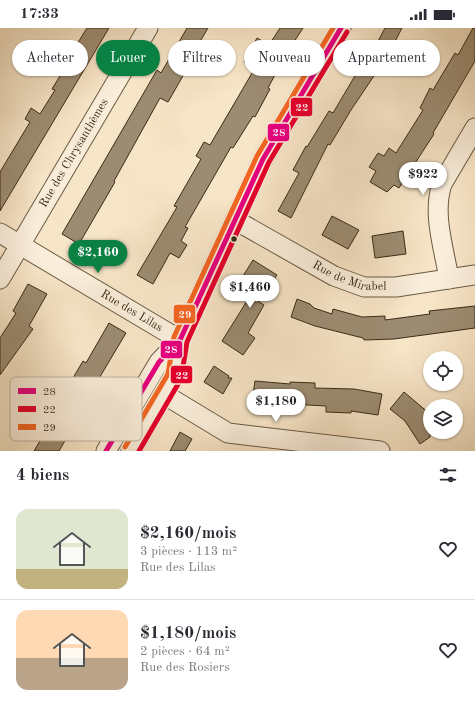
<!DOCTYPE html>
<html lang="fr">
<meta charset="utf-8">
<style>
:root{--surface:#fff;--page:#f7f7f7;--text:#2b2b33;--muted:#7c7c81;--line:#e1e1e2;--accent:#0b8043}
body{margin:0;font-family:"Old Standard TT",serif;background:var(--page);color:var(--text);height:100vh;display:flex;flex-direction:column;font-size:15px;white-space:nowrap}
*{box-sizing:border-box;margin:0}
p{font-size:13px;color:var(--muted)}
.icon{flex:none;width:22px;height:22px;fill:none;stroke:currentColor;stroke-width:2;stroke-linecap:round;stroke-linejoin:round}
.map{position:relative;height:423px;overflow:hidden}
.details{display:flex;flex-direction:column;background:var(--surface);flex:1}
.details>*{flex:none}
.top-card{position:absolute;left:12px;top:12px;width:451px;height:36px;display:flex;gap:8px}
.buttons{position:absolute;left:423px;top:323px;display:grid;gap:8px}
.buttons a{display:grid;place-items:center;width:40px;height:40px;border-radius:50%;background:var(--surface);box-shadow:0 1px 3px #0004;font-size:20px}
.price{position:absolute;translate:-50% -34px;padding:0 9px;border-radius:14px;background:#fff;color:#222;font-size:13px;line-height:26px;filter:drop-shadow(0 1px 2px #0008)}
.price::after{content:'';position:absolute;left:50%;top:24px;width:12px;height:9px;margin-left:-6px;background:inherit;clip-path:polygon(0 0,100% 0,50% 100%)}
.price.current{background:var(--accent);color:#fff}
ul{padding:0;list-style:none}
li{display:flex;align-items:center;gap:12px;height:100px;padding:0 16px}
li+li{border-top:1px solid var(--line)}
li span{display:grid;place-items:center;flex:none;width:112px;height:80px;border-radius:12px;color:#555}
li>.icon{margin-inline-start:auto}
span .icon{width:48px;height:48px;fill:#fffc;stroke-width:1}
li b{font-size:17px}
h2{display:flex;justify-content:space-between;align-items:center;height:48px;padding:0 16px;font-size:17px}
.pill{padding:0 14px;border-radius:18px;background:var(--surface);box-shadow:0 1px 3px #0004;font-size:14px;line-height:36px}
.pill.current{background:var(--accent);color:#fff}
.status{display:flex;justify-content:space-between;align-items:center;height:28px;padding:0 20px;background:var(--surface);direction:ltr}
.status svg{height:11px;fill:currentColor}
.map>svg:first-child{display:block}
.building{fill:#9c8c72;stroke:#3a2b16}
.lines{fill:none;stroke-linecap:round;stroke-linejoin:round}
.minor-casing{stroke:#695a42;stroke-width:21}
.minor{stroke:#faeedb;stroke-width:19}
.bus-1-casing{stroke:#faeedb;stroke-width:8}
.bus-2-casing{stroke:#faeedb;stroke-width:8}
.bus-3-casing{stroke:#faeedb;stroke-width:8}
.bus-1{stroke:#e5007d;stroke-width:5}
.bus-2{stroke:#e4002b;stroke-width:5}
.bus-3{stroke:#f26522;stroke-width:5}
.bus-dot{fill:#3a2b16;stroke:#faeedb;stroke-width:1.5}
.labels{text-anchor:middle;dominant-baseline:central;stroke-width:3;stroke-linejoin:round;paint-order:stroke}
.street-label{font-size:12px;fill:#3a2b16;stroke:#faeedb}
.key{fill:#faeedb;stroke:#c0b4a0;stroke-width:1}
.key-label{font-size:11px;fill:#3a2b16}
.line-badge{stroke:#faeedb;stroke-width:1.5}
.badge-label{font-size:11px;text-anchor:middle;font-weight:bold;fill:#fff}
</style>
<div class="status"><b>17:33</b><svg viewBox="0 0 49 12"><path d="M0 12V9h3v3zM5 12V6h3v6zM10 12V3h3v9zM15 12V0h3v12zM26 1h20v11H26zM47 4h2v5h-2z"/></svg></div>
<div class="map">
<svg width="475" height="423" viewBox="0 0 475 423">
<rect width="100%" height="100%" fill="#f7e5c7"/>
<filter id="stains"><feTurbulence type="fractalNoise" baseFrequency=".005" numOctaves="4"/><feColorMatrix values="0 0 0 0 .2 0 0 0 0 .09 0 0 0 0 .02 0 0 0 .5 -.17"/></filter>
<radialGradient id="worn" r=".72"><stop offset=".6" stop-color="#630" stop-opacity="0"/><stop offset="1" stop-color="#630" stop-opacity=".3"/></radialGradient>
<path class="building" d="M 87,0 L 109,0 L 0,183 L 0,144 L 30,94 L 25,91 L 31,80 L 40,86 L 55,62 L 52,61 L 71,30 L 69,29 Z
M 187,0 L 208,0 L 198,17 L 200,18 L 168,74 L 160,70 L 114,153 L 115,154 L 79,216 L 62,206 L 157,42 L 161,45 Z
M 280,0 L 303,0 L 286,26 L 268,60 L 270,61 L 255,89 L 253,88 L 233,120 L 231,119 L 185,199 L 188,200 L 181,213 L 187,217 L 179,230 L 170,225 L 153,256 L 137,247 L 177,179 L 174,178 L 201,131 L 196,128 L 204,114 L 210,117 L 255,40 L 244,34 L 257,10 L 269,17 Z
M 385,0 L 402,0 L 388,27 L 351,82 L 330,117 L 328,116 L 291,190 L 278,183 L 299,145 L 293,142 L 306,118 L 307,119 L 329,83 L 333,85 L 359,41 L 353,38 L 368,15 L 375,19 Z
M 473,0 L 475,0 L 475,33 L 433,105 L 434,106 L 399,160 L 394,157 L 387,164 L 370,154 L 376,143 L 369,139 L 378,125 L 384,128 L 389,120 L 396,125 L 423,82 L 420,80 L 430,60 L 433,62 L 455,25 L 458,27 Z
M 332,188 L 359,202 L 348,221 L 322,207 Z
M 403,203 L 406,226 L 375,230 L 372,208 Z
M 253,232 L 277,247 L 259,274 L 264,277 L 248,305 L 255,310 L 243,327 L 222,313 L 257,257 L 243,248 Z
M 28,256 L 47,266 L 29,298 L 33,301 L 0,347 L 0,310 L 16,285 L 13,283 Z
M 297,271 L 310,276 L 314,280 L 332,286 L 333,281 L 362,289 L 385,288 L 385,292 L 430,286 L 429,283 L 475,278 L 475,300 L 394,311 L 364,312 L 363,310 L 315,298 L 291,289 Z
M 109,295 L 126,305 L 76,389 L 78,390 L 59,423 L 34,423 L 66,369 L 63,367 L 83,333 L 86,335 Z
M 214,338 L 229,348 L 228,350 L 232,350 L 223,366 L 204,354 Z
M 255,353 L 290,356 L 290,354 L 315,355 L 315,360 L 354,361 L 382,366 L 378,387 L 351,383 L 351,385 L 326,384 L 326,378 L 252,374 Z
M 404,364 L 430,386 L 430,409 L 420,416 L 405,393 L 390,381 Z
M 180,404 L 192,411 L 185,423 L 170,423 Z"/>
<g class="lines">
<g class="minor-casing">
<g id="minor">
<path id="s1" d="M 235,192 L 334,248 L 364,259 L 396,259 L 475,247"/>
<path id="s2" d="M 0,205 L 180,312"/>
<path id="s3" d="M 0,251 L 148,0"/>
<path d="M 449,251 C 444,220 432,186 442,156 L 475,100"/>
<path d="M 165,367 L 228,405 L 380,423"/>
<path d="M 106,423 L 159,334 L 180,312"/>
<path d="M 131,423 L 175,348 L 180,312 L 263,131 L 341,0"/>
</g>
</g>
<use href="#minor" class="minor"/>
<g class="bus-1-casing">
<path id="bus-1" d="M 106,423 L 159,334 L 180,312 L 263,131 L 341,0"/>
</g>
<g class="bus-2-casing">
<path id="bus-2" d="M 139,423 L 181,351 L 187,314 L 269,134 L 347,4"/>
</g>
<g class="bus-3-casing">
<path id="bus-3" d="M 125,419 L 168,346 L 174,309 L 257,128 L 333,0"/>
</g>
<use href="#bus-1" class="bus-1"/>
<use href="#bus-2" class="bus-2"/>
<use href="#bus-3" class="bus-3"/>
</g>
<circle class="bus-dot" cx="234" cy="211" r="3.5"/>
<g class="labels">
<g class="street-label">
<text stroke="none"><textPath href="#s3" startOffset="146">Rue des Chrysanthèmes</textPath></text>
<text stroke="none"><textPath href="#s1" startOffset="129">Rue de Mirabel</textPath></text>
<text stroke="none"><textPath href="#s2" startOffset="153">Rue des Lilas</textPath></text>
</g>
</g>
<rect x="10" y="349" width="132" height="64" rx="6" class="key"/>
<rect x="18" y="360" width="18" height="6" fill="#e5007d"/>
<rect x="18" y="378" width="18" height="6" fill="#e4002b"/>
<rect x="18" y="396" width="18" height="6" fill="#f26522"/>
<g class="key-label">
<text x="43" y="367">28</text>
<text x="43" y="385">22</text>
<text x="43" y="403">29</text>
</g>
<g class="line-badge">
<rect x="290" y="69" width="23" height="20" rx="4" fill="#e4002b"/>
<rect x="267" y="95" width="23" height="19" rx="4" fill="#e5007d"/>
<rect x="173" y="276" width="23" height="20" rx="4" fill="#f26522"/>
<rect x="160" y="312" width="23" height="19" rx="4" fill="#e5007d"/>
<rect x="170" y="337" width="23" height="19" rx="4" fill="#e4002b"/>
</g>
<g class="badge-label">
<text x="302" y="83">22</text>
<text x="279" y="108">28</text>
<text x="185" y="290">29</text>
<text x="171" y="325">28</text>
<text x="182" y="351">22</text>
</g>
<rect width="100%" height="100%" filter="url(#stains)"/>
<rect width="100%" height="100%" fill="url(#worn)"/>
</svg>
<div class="buttons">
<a><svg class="icon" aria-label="locate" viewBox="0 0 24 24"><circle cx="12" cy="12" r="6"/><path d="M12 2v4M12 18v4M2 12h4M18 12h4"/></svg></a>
<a><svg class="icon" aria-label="layers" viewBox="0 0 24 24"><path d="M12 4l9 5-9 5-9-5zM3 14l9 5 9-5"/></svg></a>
</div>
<b class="price" style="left:423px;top:168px">$922</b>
<b class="price current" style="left:98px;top:246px">$2,160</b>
<b class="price" style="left:250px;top:281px">$1,460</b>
<b class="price" style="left:276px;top:395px">$1,180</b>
<div class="top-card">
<a class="pill">Acheter</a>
<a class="pill current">Louer</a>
<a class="pill">Filtres</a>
<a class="pill">Nouveau</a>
<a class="pill">Appartement</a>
</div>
</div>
<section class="details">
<h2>4 biens<svg class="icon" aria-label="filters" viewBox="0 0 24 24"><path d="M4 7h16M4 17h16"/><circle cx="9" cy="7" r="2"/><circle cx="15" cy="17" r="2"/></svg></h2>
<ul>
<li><span style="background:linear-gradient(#dfe7d0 75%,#c2b280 0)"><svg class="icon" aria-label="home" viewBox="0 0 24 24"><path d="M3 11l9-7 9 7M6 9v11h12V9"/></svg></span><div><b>$2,160/mois</b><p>3 pièces · 113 m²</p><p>Rue des Lilas</p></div><svg class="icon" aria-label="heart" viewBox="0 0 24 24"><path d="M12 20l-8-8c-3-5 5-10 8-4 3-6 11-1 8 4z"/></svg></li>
<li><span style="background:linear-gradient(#ffd9b3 60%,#b9a48a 0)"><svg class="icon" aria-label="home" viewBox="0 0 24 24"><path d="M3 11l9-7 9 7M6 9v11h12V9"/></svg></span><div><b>$1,180/mois</b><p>2 pièces · 64 m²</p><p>Rue des Rosiers</p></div><svg class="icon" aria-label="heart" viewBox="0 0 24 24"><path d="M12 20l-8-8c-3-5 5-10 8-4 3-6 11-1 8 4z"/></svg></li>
</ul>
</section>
